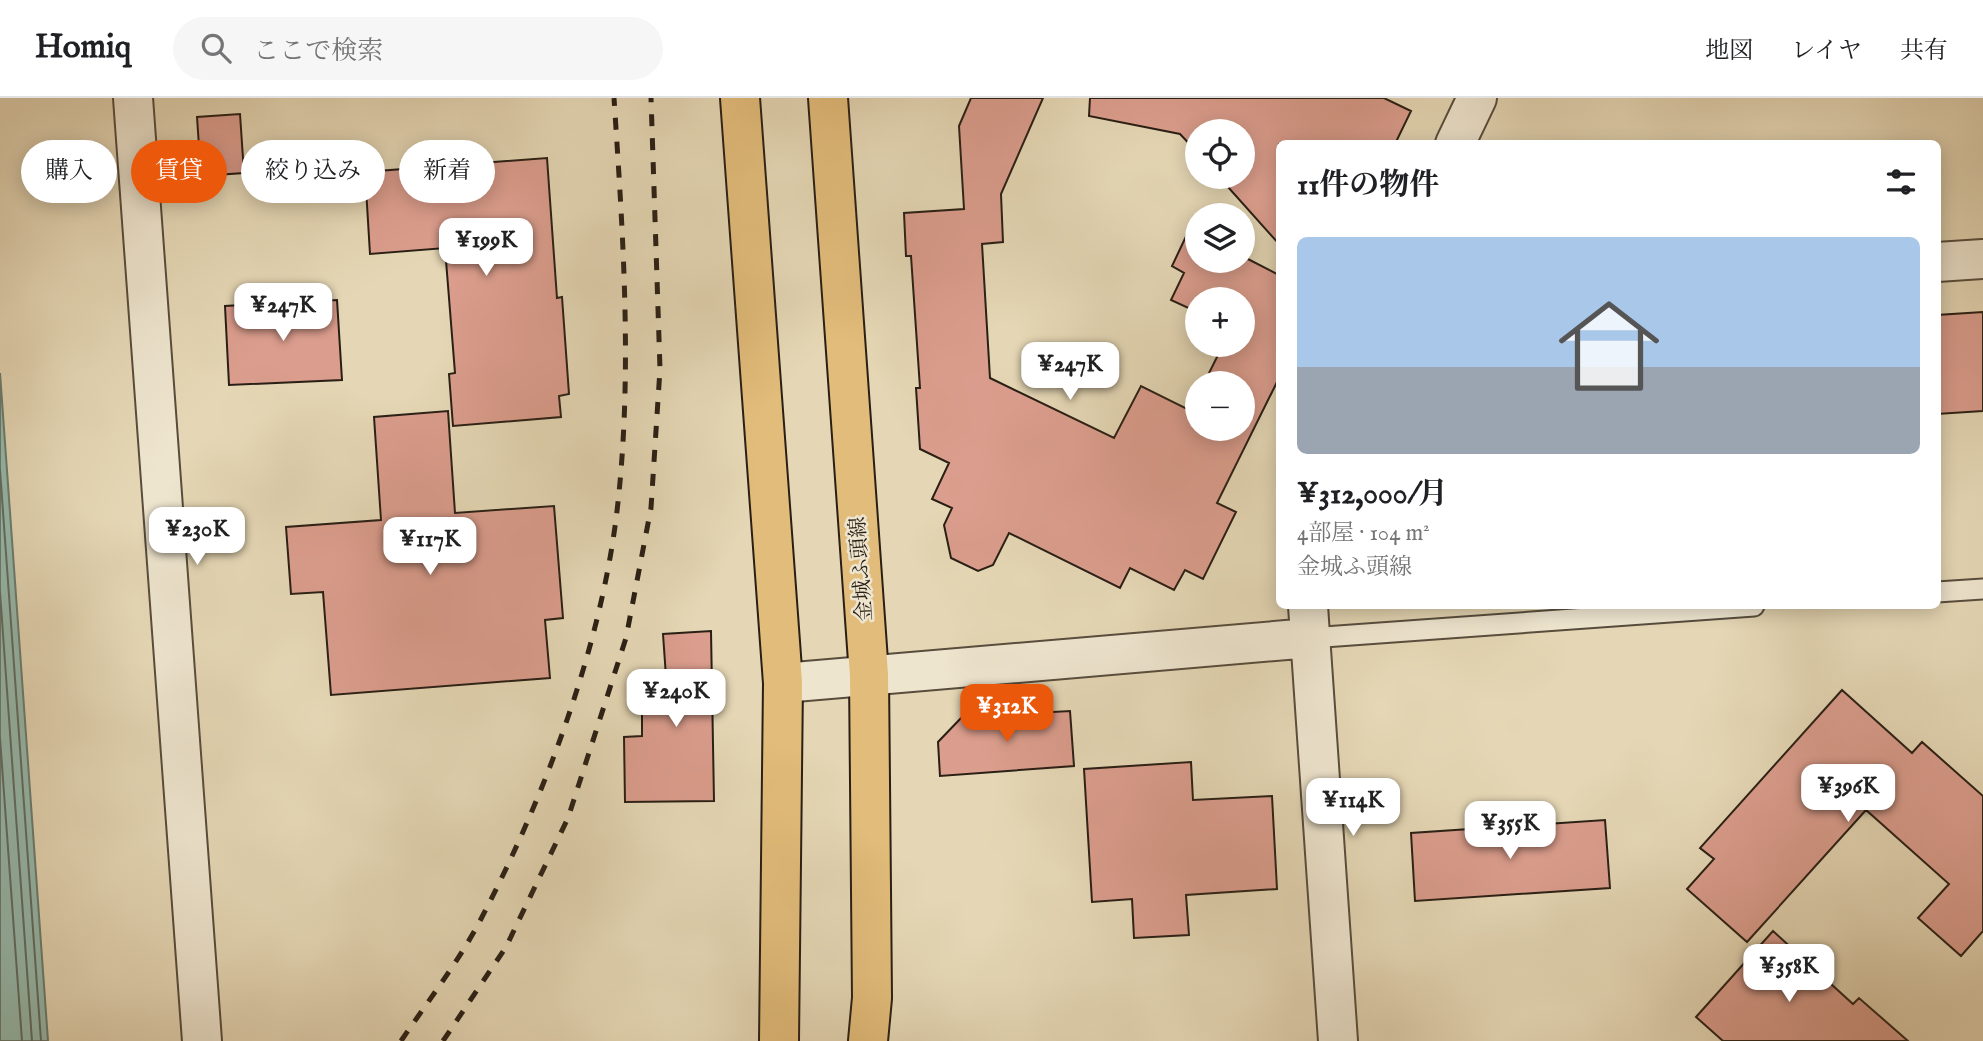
<!DOCTYPE html>
<html lang="ja">
<meta charset="utf-8">
<style>
:root{--surface:#fff;--page:#f6f6f6;--text:#202124;--muted:#757577;--line:#e0e0e0;--accent:#ea580c}
body{margin:0;font-family:"IM FELL English","Noto Serif JP",serif;background:var(--page);color:var(--text);height:100vh;display:flex;flex-direction:column;font-size:26px;white-space:nowrap}
*{box-sizing:border-box;margin:0}
p{font-size:23px;color:var(--muted)}
.icon{flex:none;width:38px;height:38px;fill:none;stroke:currentColor;stroke-width:2;stroke-linecap:round;stroke-linejoin:round}
.map{position:relative;flex:1;overflow:hidden}
.side{position:absolute;left:1276px;top:42px;width:665px;height:469px;display:flex;flex-direction:column;background:var(--surface);border-radius:10px;box-shadow:0 4px 18px #0003}
.side>*{flex:none}
.hud{position:absolute;left:21px;top:42px;width:665px;height:63px;display:flex;gap:14px}
.buttons{position:absolute;left:1185px;top:21px;display:grid;gap:14px}
.buttons a{display:grid;place-items:center;width:70px;height:70px;border-radius:50%;background:var(--surface);box-shadow:0 4px 18px #0003;font-size:35px}
.price{position:absolute;translate:-50% -60px;padding:0 16px;border-radius:14px;background:#fff;color:#222;font-size:23px;line-height:46px;filter:drop-shadow(0 2px 4px #0008)}
.price::after{content:'';position:absolute;left:50%;top:42px;width:21px;height:16px;margin-left:-10px;background:inherit;clip-path:polygon(0 0,100% 0,50% 100%)}
.price.current{background:var(--accent);color:#fff}
ul{padding:0;list-style:none}
li{display:grid;align-content:center;gap:14px;height:371px;padding:0 21px}
li span{display:grid;place-items:center;height:217px;border-radius:10px;color:#555}
li>.icon{margin-inline-start:auto}
span .icon{width:126px;height:126px;fill:#fffc;stroke-width:1}
li b{font-size:30px}
h2{display:flex;justify-content:space-between;align-items:center;height:84px;padding:0 21px;font-size:30px}
.pill{padding:0 24px;border-radius:32px;background:var(--surface);box-shadow:0 4px 18px #0003;font-size:24px;line-height:63px}
.pill.current{background:var(--accent);color:#fff}
header{display:flex;align-items:center;gap:42px;box-sizing:border-box;height:98px;padding:0 35px;background:var(--surface);border-bottom:2px solid var(--line)}
header strong{font-size:33px}
nav{display:flex;gap:38px;margin-inline-start:auto;font-size:24px}
.search{width:490px;height:63px;background:var(--page);display:flex;align-items:center;gap:18px;box-sizing:border-box;padding:0 24px;border-radius:38px;color:var(--muted);font-size:26px}
.map>svg:first-child{display:block}
.water{fill:#96baad;stroke:#6a7c70;stroke-width:2}
.lines{fill:none;stroke-linecap:round;stroke-linejoin:round}
.shore{stroke:#606c61;stroke-width:2}
.building{fill:#db9d8d;stroke:#291f15;stroke-width:2}
.service-casing{stroke:#584d3d;stroke-width:23}
.minor-casing{stroke:#584d3d;stroke-width:42}
.tertiary-casing{stroke:#584d3d;stroke-width:42}
.primary-casing{stroke:#291f15;stroke-width:42}
.service{stroke:#eee5cf;stroke-width:19}
.minor{stroke:#eee5cf;stroke-width:38}
.tertiary{stroke:#eee5cf;stroke-width:38}
.primary{stroke:#e2bc7a;stroke-width:38}
.rail{stroke:#291f15;stroke-width:5;stroke-dasharray:12 12;stroke-linecap:butt}
.labels{text-anchor:middle;dominant-baseline:central;stroke-width:5;stroke-linejoin:round;paint-order:stroke}
.street-label{font-size:21px;fill:#291f15;stroke:#eee5cf}
</style>
<header>
<strong>Homiq</strong>
<div class="search"><svg class="icon" aria-label="search" viewBox="0 0 24 24"><circle cx="10" cy="10" r="6"/><path d="M15 15l6 6"/></svg>ここで検索</div>
<nav><a>地図</a><a>レイヤ</a><a>共有</a></nav>
</header>
<div class="map">
<svg width="1983" height="943" viewBox="0 0 1983 943">
<rect width="100%" height="100%" fill="#e5d7b5"/>
<filter id="stains"><feTurbulence type="fractalNoise" baseFrequency=".00286" numOctaves="4"/><feColorMatrix values="0 0 0 0 .2 0 0 0 0 .09 0 0 0 0 .02 0 0 0 .5 -.17"/></filter>
<radialGradient id="worn" r=".72"><stop offset=".6" stop-color="#630" stop-opacity="0"/><stop offset="1" stop-color="#630" stop-opacity=".3"/></radialGradient>
<path class="water" d="M 0,275 L 48,943 L 0,943 Z"/>
<g class="lines">
<path class="shore" d="M 0,372 L 41,943
M 0,494 L 32,943
M 0,640 L 22,943"/>
</g>
<path class="building" d="M 971,0 L 1043,0 L 1001,96 L 1003,144 L 982,146 L 990,280 L 1114,340 L 1141,288 L 1191,313 L 1197,300 L 1197,331 L 1242,331 L 1242,285 L 1204,285 L 1223,247 L 1242,247 L 1242,201 L 1197,201 L 1197,214 L 1171,202 L 1184,175 L 1172,168 L 1190,130 L 1197,134 L 1197,163 L 1242,163 L 1242,158 L 1279,177 L 1279,280 L 1217,405 L 1236,414 L 1203,481 L 1185,472 L 1174,492 L 1130,470 L 1120,490 L 1009,435 L 993,467 L 978,473 L 951,460 L 944,427 L 952,410 L 932,401 L 949,365 L 920,351 L 916,290 L 920,290 L 911,158 L 906,158 L 904,115 L 964,111 L 959,28 Z
M 1090,0 L 1384,0 L 1411,13 L 1395,46 L 1279,46 L 1279,146 L 1219,79 L 1242,79 L 1242,33 L 1197,33 L 1197,54 L 1180,36 L 1089,18 Z
M 240,16 L 244,75 L 201,78 L 197,19 Z
M 547,60 L 557,200 L 562,199 L 569,296 L 559,298 L 561,319 L 453,328 L 449,276 L 455,275 L 445,150 L 370,156 L 365,74 Z
M 337,202 L 342,282 L 229,287 L 225,208 Z
M 1983,214 L 1983,313 L 1937,316 L 1937,217 Z
M 448,313 L 455,415 L 554,408 L 563,520 L 545,522 L 550,580 L 331,597 L 323,494 L 291,496 L 286,429 L 381,422 L 374,319 Z
M 711,533 L 714,703 L 625,704 L 624,639 L 642,638 L 642,594 L 667,593 L 663,536 Z
M 1842,592 L 1912,655 L 1922,644 L 1983,698 L 1983,833 L 1961,858 L 1918,820 L 1949,786 L 1866,712 L 1747,844 L 1687,791 L 1714,761 L 1700,750 Z
M 1070,613 L 1074,668 L 940,678 L 938,644 L 962,619 Z
M 1191,664 L 1193,702 L 1272,698 L 1277,791 L 1186,797 L 1189,837 L 1134,840 L 1132,801 L 1092,804 L 1084,671 Z
M 1605,722 L 1610,790 L 1415,803 L 1411,735 Z
M 1773,833 L 1853,906 L 1859,900 L 1908,943 L 1723,943 L 1696,919 Z"/>
<g class="lines">
<g class="service-casing">
<path id="service" d="M 1937,494 L 1983,491
M 1310,540 L 1754,508"/>
</g>
<g class="minor-casing">
<path id="minor" d="M 1455,46 L 1477,0
M 1937,164 L 1983,161
M 1308,508 L 1338,943
M 783,585 L 1310,540"/>
</g>
<g class="tertiary-casing">
<path id="tertiary" d="M 133,0 L 202,943"/>
</g>
<g class="primary-casing">
<path id="primary" d="M 740,0 L 783,585 L 779,943
M 828,0 L 869,577 L 872,900 L 868,943"/>
</g>
<use href="#service" class="service"/>
<use href="#minor" class="minor"/>
<use href="#tertiary" class="tertiary"/>
<use href="#primary" class="primary"/>
<path class="rail" d="M 401,943 C 428,903 460,862 482,819 C 545,698 601,549 617,413 C 633,276 623,137 614,0
M 443,943 L 506,849 L 568,720 L 626,540 L 651,410 L 660,271 L 651,0"/>
</g>
<g class="labels">
<g class="street-label">
<text transform="translate(862 471) rotate(-94)">金城ふ頭線</text>
</g>
</g>
<rect width="100%" height="100%" filter="url(#stains)"/>
<rect width="100%" height="100%" fill="url(#worn)"/>
</svg>
<div class="buttons">
<a><svg class="icon" aria-label="locate" viewBox="0 0 24 24"><circle cx="12" cy="12" r="6"/><path d="M12 2v4M12 18v4M2 12h4M18 12h4"/></svg></a>
<a><svg class="icon" aria-label="layers" viewBox="0 0 24 24"><path d="M12 4l9 5-9 5-9-5zM3 14l9 5 9-5"/></svg></a>
<a>+</a>
<a>−</a>
</div>
<b class="price" style="left:486px;top:180px">¥199K</b>
<b class="price" style="left:283px;top:245px">¥247K</b>
<b class="price" style="left:1070px;top:304px">¥247K</b>
<b class="price" style="left:197px;top:469px">¥230K</b>
<b class="price" style="left:430px;top:479px">¥117K</b>
<b class="price" style="left:676px;top:631px">¥240K</b>
<b class="price current" style="left:1007px;top:646px">¥312K</b>
<b class="price" style="left:1848px;top:726px">¥396K</b>
<b class="price" style="left:1353px;top:740px">¥114K</b>
<b class="price" style="left:1510px;top:763px">¥355K</b>
<b class="price" style="left:1789px;top:906px">¥358K</b>
<div class="hud">
<a class="pill">購入</a>
<a class="pill current">賃貸</a>
<a class="pill">絞り込み</a>
<a class="pill">新着</a>
</div>
<section class="side">
<h2>11件の物件<svg class="icon" aria-label="filters" viewBox="0 0 24 24"><path d="M4 7h16M4 17h16"/><circle cx="9" cy="7" r="2"/><circle cx="15" cy="17" r="2"/></svg></h2>
<ul>
<li><span style="background:linear-gradient(#a9c7e8 60%,#9aa5b1 0)"><svg class="icon" aria-label="home" viewBox="0 0 24 24"><path d="M3 11l9-7 9 7M6 9v11h12V9"/></svg></span><div><b>¥312,000/月</b><p>4部屋 · 104 m²</p><p>金城ふ頭線</p></div></li>
</ul>
</section>
</div>
